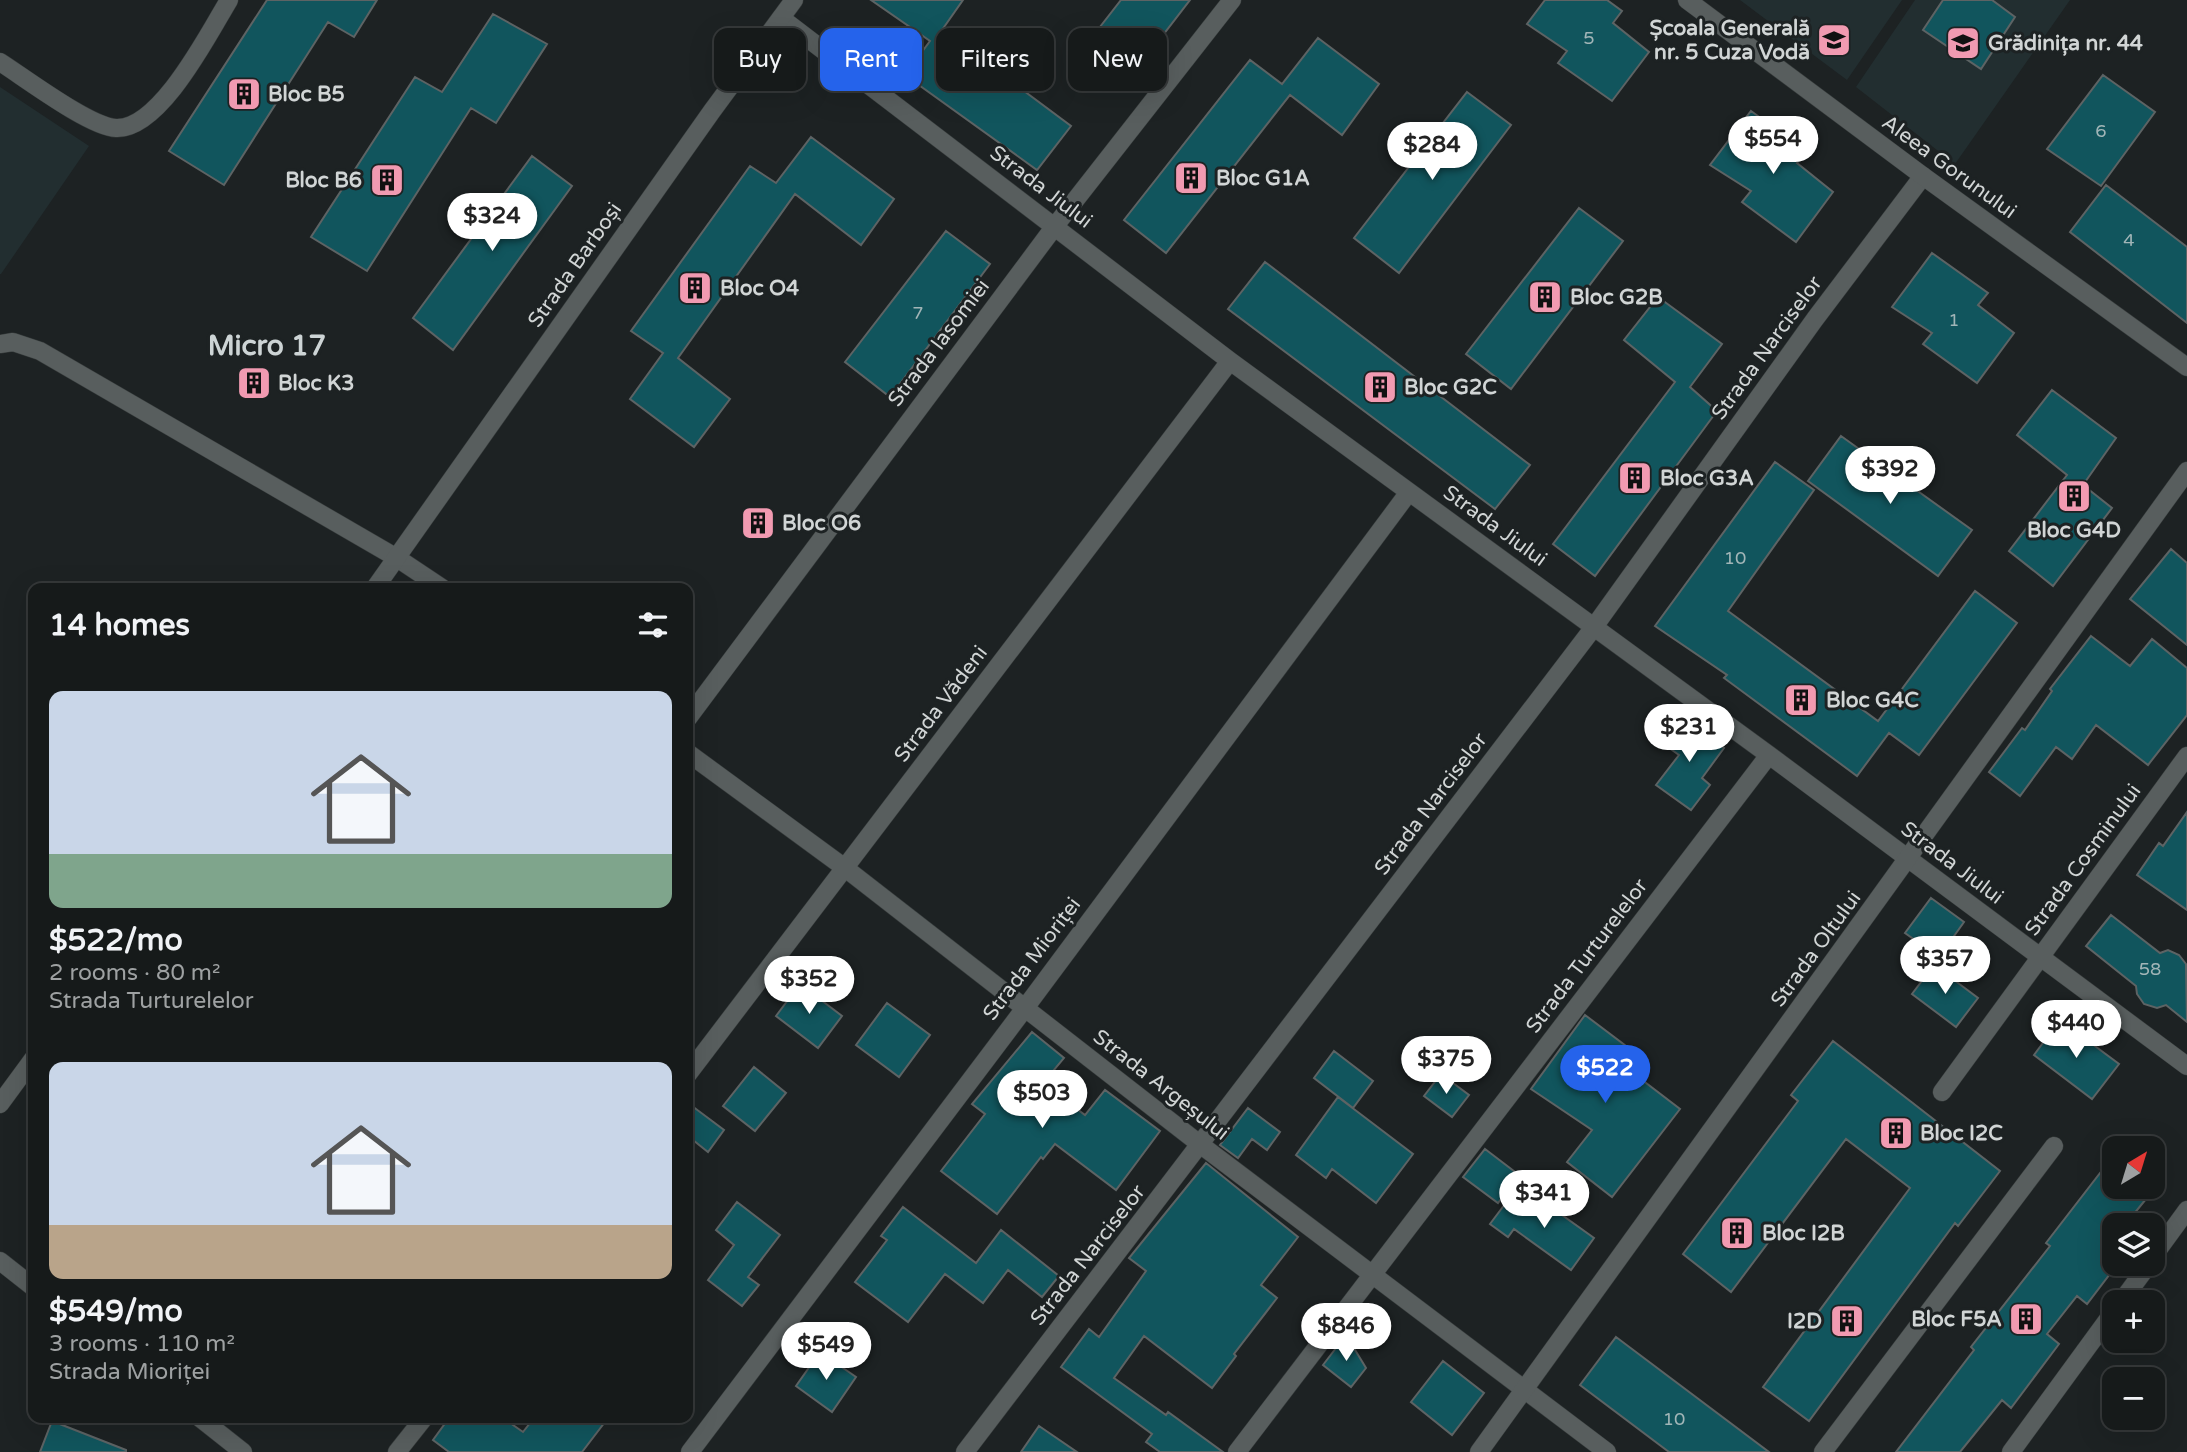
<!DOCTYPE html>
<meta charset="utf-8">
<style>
:root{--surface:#161a1a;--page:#1f2323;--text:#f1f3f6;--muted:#9ea1a2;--line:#353839;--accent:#2563eb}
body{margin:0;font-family:"Varela Round",sans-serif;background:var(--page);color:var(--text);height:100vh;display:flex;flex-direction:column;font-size:26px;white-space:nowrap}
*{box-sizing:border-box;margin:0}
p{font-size:23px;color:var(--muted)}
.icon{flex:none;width:38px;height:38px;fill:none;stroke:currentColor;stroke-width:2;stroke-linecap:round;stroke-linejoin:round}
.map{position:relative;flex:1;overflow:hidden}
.drawer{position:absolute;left:28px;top:583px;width:665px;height:840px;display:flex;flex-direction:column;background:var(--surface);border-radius:14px;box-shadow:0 7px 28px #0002,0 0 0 2px var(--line)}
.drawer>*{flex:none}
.top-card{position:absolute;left:714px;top:28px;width:665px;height:63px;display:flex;gap:14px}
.needle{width:46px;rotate:38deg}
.fabs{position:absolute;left:2102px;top:1136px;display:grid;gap:14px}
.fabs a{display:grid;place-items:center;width:63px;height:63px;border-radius:14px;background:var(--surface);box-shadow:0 7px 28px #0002,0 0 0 2px var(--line);font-size:35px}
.price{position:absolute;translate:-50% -60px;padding:0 16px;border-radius:24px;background:#fff;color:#222;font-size:23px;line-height:46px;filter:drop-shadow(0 2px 4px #0008)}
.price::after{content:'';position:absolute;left:50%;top:42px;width:21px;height:16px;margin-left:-10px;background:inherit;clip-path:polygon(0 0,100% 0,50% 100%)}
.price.on{background:var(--accent);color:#fff}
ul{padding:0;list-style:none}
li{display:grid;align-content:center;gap:14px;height:371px;padding:0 21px}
li span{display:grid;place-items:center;height:217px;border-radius:14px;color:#555}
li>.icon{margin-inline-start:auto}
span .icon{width:126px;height:126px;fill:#fffc;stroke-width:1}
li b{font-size:30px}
h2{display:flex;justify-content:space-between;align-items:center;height:84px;padding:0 21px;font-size:30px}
.chip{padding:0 24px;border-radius:14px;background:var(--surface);box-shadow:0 7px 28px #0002,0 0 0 2px var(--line);font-size:24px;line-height:63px}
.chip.on{background:var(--accent);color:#fff}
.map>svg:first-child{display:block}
.built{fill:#222e30}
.building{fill:#11555d;stroke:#5d6364;stroke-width:2}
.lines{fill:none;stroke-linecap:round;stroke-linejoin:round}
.minor-casing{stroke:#373c3c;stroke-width:19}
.tertiary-casing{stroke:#373c3c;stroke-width:19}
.minor{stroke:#585e5e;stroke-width:18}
.tertiary{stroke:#585e5e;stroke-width:18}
.labels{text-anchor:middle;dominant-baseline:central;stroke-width:6;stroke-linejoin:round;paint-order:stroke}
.number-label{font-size:18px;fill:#a1b5b7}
.poi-label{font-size:21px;font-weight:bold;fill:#d1d5d5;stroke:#1d2223;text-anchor:start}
.street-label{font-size:21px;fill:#d1d5d5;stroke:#1d2223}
.district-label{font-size:28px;font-weight:bold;fill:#cdd4d5;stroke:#1d2223}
</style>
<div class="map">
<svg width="2187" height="1452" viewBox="0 0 2187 1452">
<rect width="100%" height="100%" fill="#1d2223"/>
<path class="built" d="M 1740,0 L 1902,0 L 1847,80 Z
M 1915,0 L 2070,0 L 1955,164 L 1856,87 Z
M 0,87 L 89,146 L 1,274 L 0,274 Z"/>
<path class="building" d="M 267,0 L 377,0 L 354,37 L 328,22 L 224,185 L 169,151 Z
M 871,0 L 963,0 L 942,30 L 1071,126 L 1037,170 L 905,75 L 930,41 Z
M 1121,0 L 1190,0 L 1126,83 L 1082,50 Z
M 1545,0 L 1607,0 L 1622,11 L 1613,23 L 1649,52 L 1612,101 L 1558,63 L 1567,51 L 1527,24 Z
M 1943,0 L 1992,0 L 2015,17 L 1981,69 L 1923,30 Z
M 493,14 L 547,44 L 496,123 L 471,108 L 367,271 L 311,237 L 415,77 L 442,92 Z
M 1318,38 L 1379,84 L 1342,135 L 1290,95 L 1166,253 L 1124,220 L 1250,60 L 1282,84 Z
M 2103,75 L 2155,112 L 2101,186 L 2047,149 Z
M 1467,92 L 1511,125 L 1399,273 L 1354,238 Z
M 1751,111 L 1806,151 L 1797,163 L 1833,192 L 1796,242 L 1742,202 L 1751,191 L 1710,165 Z
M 811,137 L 894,199 L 861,245 L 795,194 L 678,358 L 730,399 L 694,447 L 630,399 L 663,353 L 631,331 L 750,166 L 776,183 Z
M 532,156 L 572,186 L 453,350 L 413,318 Z
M 2106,185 L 2187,247 L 2187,323 L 2070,232 Z
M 1579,208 L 1623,241 L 1511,389 L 1466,354 Z
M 946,231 L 990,264 L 890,397 L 845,362 Z
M 1932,253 L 1988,293 L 1978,305 L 2014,333 L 1977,383 L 1923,344 L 1932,333 L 1892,307 Z
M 1265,262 L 1530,465 L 1495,509 L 1228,309 Z
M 1658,297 L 1722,344 L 1690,387 L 1717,411 L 1595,576 L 1553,544 L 1675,382 L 1624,340 Z
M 2052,390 L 2116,438 L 2083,485 L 2112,508 L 2053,586 L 2009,551 L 2067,475 L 2017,435 Z
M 1841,436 L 1972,530 L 1938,576 L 1808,481 Z
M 1775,462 L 1814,490 L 1728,611 L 1878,721 L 1975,591 L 2017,623 L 1919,755 L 1889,733 L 1857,776 L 1724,678 L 1727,675 L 1655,626 Z
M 2171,549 L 2187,563 L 2187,645 L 2130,599 Z
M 2091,636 L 2130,666 L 2152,639 L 2187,668 L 2187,715 L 2148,765 L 2096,725 L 2072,759 L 2056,747 L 2020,796 L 1989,772 L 2022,728 L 2025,730 L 2052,691 L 2050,689 Z
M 1685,719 L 1724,748 L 1702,778 L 1710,785 L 1691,810 L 1656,785 L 1679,755 L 1665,745 Z
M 2187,812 L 2187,910 L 2137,875 L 2159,843 L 2163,846 Z
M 1931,898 L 1964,922 L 1939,957 L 1905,933 Z
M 2111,915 L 2160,953 L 2168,950 L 2179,955 L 2186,964 L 2187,1022 L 2166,1005 L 2157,1008 L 2144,1004 L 2137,994 L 2136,986 L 2086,946 Z
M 1934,965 L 1978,998 L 1956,1027 L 1912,994 Z
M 800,984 L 842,1016 L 818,1048 L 776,1016 Z
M 887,1003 L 930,1035 L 899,1077 L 856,1045 Z
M 1585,1015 L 1630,1049 L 1620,1063 L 1680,1109 L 1612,1197 L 1567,1162 L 1592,1130 L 1531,1089 Z
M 2060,1020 L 2119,1064 L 2092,1099 L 2034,1055 Z
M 1032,1032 L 1064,1058 L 1043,1083 L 1085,1115 L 1105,1090 L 1160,1131 L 1116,1190 L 1055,1144 L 1043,1159 L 1041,1157 L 997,1214 L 941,1171 L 985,1114 L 972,1104 Z
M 1833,1041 L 2000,1171 L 1958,1226 L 1955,1223 L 1809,1421 L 1763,1387 L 1910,1188 L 1846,1139 L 1731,1292 L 1683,1254 L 1798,1101 L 1791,1095 Z
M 1334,1051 L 1373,1081 L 1353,1108 L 1314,1078 Z
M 754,1067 L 786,1093 L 755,1131 L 723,1106 Z
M 1441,1074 L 1469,1095 L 1452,1117 L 1424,1096 Z
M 1338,1097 L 1413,1154 L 1376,1203 L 1332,1169 L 1326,1178 L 1296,1155 Z
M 688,1103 L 724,1130 L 708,1152 L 688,1136 Z
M 1248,1108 L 1280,1132 L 1267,1150 L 1252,1139 L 1238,1158 L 1220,1145 Z
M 1485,1149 L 1519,1175 L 1498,1203 L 1463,1177 Z
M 2114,1155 L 2114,1186 L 2131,1186 L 2146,1199 L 2125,1225 L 2114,1225 L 2114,1240 L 2102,1255 L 2116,1266 L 2087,1304 L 2077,1296 L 2047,1334 L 2059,1344 L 2011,1408 L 2002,1400 L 1960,1452 L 1896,1452 L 1974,1350 L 1971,1347 L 2050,1246 L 2046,1243 Z
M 1206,1163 L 1298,1237 L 1261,1285 L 1277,1298 L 1234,1354 L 1236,1356 L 1212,1388 L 1144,1336 L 1114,1378 L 1166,1415 L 1168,1412 L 1223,1452 L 1160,1452 L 1146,1442 L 1152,1434 L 1061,1367 L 1089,1329 L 1099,1337 L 1146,1271 L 1129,1258 Z
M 1514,1192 L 1547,1215 L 1552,1208 L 1594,1238 L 1571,1270 L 1514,1229 L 1508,1237 L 1490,1224 Z
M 737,1202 L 780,1235 L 748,1277 L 759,1285 L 742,1306 L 708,1280 L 734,1245 L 716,1230 Z
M 903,1207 L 976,1263 L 1001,1230 L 1059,1276 L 1042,1297 L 1008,1270 L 983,1303 L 945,1274 L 908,1322 L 855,1282 L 887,1240 L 881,1236 Z
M 1346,1335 L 1366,1368 L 1351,1387 L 1323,1365 Z
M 1616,1337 L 1769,1452 L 1669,1452 L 1580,1385 Z
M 820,1352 L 856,1377 L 832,1412 L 796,1386 Z
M 1443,1361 L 1484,1393 L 1452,1435 L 1411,1402 Z
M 449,1418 L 503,1418 L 523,1432 L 534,1418 L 608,1418 L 582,1452 L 449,1452 L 433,1440 Z
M 52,1421 L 126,1450 L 126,1452 L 40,1452 Z
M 1039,1426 L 1077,1452 L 1021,1452 Z"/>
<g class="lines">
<g class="minor-casing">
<path id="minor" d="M 781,18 L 1230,361 L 1769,755 L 2187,1066
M 0,62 C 25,78 90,127 116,128 C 160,130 209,33 229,0
M 0,344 L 13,342 L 40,351 L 397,558 L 442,588
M 688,718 L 1055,226 L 1232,0
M 688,753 L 845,868 L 1201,1145 L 1607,1452
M 688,1074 L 1230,361
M 1942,1092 L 2187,756
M 2152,1258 L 2187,1210
M 0,1261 L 33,1287
M 2121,1302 L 2149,1264
M 200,1418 L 243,1452
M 397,1452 L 424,1418
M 690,1452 L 1025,1008 L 1409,492
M 965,1452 L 1594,627 L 1815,319 L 1923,176
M 1237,1452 L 1769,755
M 1823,1452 L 2054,1146
M 2011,1452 L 2114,1311"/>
</g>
<g class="tertiary-casing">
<path id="tertiary" d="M 1687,0 L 1923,176 L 2187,367
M 375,588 L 712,111 L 794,0
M 0,1104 L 33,1059
M 1479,1452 L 2187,471"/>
</g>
<use href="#minor" class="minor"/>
<use href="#tertiary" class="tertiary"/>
</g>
<defs>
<g id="school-square" transform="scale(1.75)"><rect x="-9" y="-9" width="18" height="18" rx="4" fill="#f19ab1" stroke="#1d2223"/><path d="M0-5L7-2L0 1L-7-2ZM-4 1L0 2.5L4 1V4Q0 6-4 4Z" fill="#111"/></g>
<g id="building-square" transform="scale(1.75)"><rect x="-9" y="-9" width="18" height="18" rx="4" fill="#f19ab1" stroke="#1d2223"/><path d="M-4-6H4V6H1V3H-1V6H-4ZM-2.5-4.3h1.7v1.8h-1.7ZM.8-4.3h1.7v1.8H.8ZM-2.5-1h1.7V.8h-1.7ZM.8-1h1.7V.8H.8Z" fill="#111"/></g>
</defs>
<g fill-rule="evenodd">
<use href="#school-square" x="1834" y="40"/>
<use href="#school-square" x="1963" y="43"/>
<use href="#building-square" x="244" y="94"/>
<use href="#building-square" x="1191" y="178"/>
<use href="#building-square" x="387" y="180"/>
<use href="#building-square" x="695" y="288"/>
<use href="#building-square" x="1545" y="297"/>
<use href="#building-square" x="254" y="383"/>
<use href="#building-square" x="1380" y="387"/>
<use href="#building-square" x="1635" y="478"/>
<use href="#building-square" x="2074" y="496"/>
<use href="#building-square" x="758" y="523"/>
<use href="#building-square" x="1801" y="700"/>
<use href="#building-square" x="1896" y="1133"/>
<use href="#building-square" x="1737" y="1233"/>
<use href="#building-square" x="2026" y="1319"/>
<use href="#building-square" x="1847" y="1321"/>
</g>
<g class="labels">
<g class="number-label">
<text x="1589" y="38">5</text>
<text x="2101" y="131">6</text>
<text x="2129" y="240">4</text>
<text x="918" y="313">7</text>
<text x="1954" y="320">1</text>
<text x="1735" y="558">10</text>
<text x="2150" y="969">58</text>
<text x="1674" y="1419">10</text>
</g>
<g class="poi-label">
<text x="1810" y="28" text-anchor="end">Școala Generală<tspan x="1810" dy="24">nr. 5 Cuza Vodă</tspan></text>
<text x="1988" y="43">Grădinița nr. 44</text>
<text x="268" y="94">Bloc B5</text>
<text x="1216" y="178">Bloc G1A</text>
<text x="362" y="180" text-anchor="end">Bloc B6</text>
<text x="720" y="288">Bloc O4</text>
<text x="1570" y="297">Bloc G2B</text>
<text x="278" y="383">Bloc K3</text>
<text x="1404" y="387">Bloc G2C</text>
<text x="1660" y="478">Bloc G3A</text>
<text x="782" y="523">Bloc O6</text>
<text x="2074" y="530" text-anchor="middle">Bloc G4D</text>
<text x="1826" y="700">Bloc G4C</text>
<text x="1920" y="1133">Bloc I2C</text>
<text x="1762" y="1233">Bloc I2B</text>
<text x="2002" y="1319" text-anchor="end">Bloc F5A</text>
<text x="1822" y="1321" text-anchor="end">I2D</text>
</g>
<g class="street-label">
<text transform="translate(1949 167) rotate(36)">Aleea Gorunului</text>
<text transform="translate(1041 187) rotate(37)">Strada Jiului</text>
<text transform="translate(575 265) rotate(-55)">Strada Barboși</text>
<text transform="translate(939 343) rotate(-53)">Strada Iasomiei</text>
<text transform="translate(1767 348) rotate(-54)">Strada Narciselor</text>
<text transform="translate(1495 526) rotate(36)">Strada Jiului</text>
<text transform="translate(941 704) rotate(-53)">Strada Vădeni</text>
<text transform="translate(1431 804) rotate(-53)">Strada Narciselor</text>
<text transform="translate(2083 860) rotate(-54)">Strada Cosminului</text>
<text transform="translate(1952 863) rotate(37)">Strada Jiului</text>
<text transform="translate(1816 949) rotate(-54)">Strada Oltului</text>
<text transform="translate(1587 956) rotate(-53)">Strada Turturelelor</text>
<text transform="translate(1032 959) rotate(-53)">Strada Mioriței</text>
<text transform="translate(1161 1085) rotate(38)">Strada Argeșului</text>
<text transform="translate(1088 1255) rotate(-52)">Strada Narciselor</text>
</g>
<g class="district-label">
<text x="267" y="346">Micro 17</text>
</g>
</g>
</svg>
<div class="fabs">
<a><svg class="needle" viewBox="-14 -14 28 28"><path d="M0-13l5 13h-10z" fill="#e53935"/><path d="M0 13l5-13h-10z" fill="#9ea1a2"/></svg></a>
<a><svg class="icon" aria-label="layers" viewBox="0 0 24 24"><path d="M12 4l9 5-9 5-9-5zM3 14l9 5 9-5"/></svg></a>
<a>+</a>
<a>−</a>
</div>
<b class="price" style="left:1773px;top:176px">$554</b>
<b class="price" style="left:1432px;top:182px">$284</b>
<b class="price" style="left:492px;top:253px">$324</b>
<b class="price" style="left:1890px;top:506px">$392</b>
<b class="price" style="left:1689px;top:764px">$231</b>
<b class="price" style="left:1945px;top:996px">$357</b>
<b class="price" style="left:809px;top:1016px">$352</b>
<b class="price" style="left:2076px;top:1060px">$440</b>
<b class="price" style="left:1446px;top:1096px">$375</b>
<b class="price on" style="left:1605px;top:1105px">$522</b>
<b class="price" style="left:1042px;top:1130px">$503</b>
<b class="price" style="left:1544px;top:1230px">$341</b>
<b class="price" style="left:1346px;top:1363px">$846</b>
<b class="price" style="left:826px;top:1382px">$549</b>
<div class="top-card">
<a class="chip">Buy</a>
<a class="chip on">Rent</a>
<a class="chip">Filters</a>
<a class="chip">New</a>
</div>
<section class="drawer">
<h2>14 homes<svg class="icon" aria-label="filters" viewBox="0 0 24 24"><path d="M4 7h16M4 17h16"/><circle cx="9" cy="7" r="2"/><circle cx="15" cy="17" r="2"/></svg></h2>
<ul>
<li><span style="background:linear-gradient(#c9d6e8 75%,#7fa58c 0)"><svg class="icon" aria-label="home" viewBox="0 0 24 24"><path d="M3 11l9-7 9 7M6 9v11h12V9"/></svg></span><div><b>$522/mo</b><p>2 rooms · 80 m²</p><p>Strada Turturelelor</p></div></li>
<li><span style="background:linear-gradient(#c9d6e8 75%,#b9a48a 0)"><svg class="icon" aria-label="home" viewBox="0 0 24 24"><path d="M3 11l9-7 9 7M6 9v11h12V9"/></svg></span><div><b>$549/mo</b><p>3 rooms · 110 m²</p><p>Strada Mioriței</p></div></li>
</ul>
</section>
</div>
